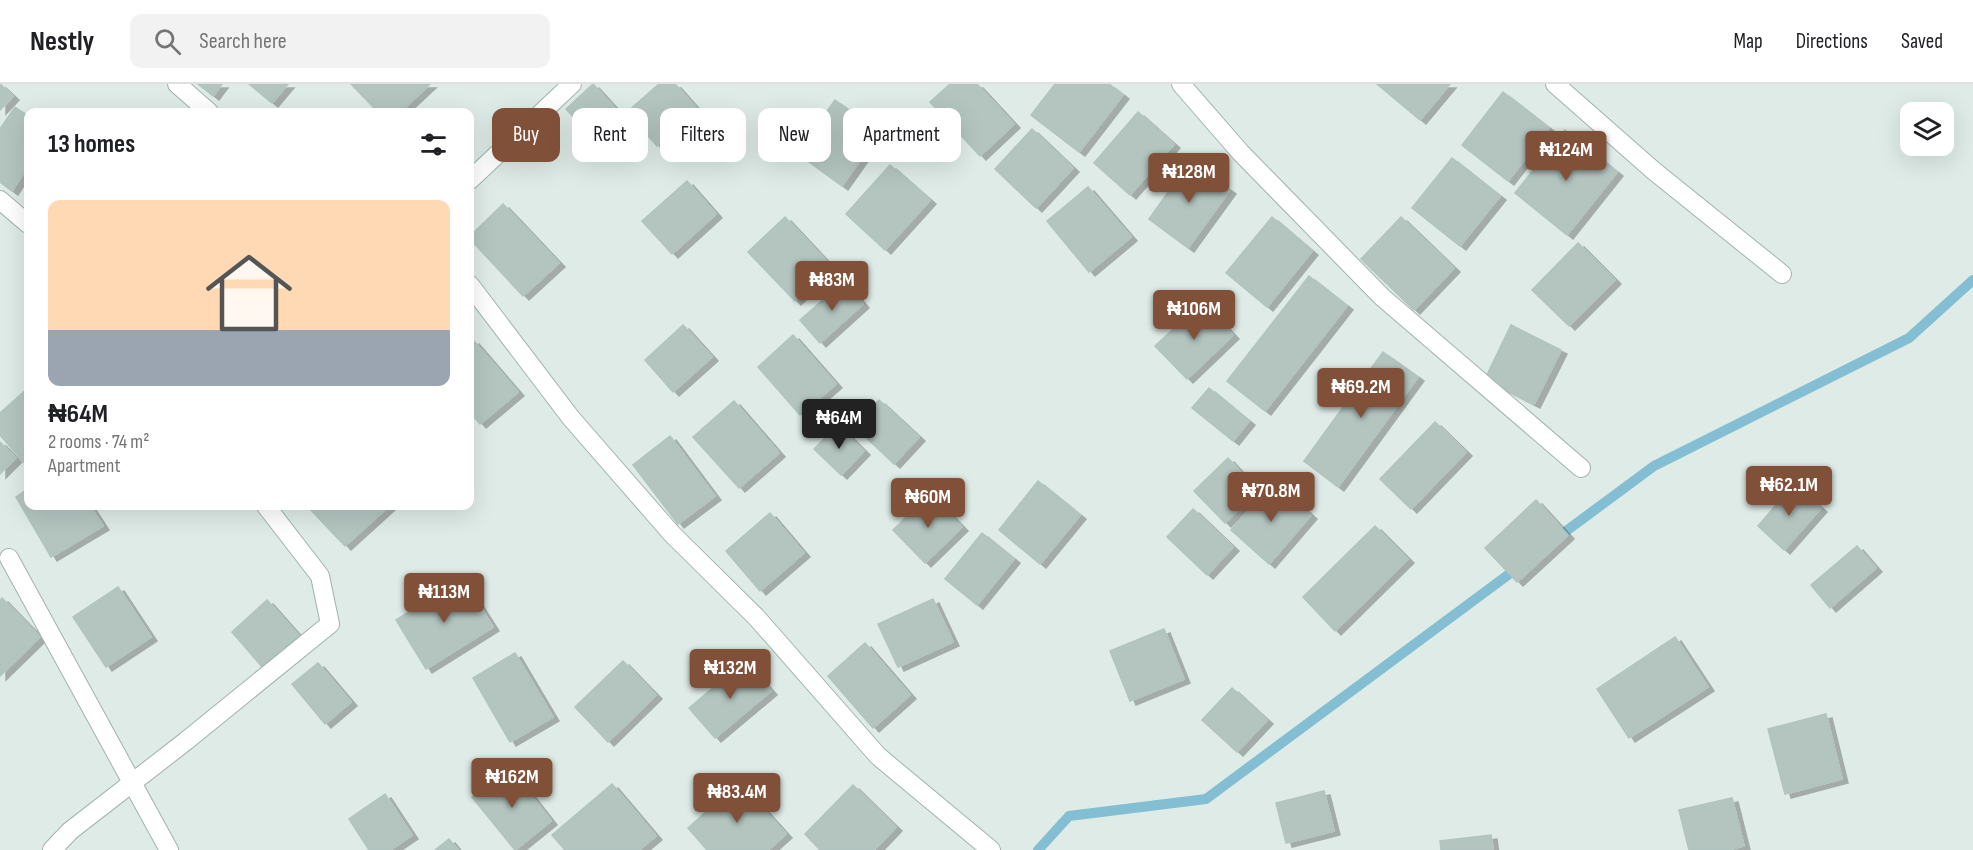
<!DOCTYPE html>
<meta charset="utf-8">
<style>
:root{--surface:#fff;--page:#f2f2f2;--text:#202124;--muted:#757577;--line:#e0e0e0;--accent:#815038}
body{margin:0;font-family:"Sofia Sans Condensed",sans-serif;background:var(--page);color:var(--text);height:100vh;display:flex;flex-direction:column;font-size:22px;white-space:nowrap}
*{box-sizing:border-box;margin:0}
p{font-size:20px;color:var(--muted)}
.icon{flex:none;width:33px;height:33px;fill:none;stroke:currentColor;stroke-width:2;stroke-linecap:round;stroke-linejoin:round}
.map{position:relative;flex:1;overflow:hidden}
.sheet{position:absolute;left:24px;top:24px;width:450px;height:402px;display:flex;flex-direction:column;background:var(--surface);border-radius:12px;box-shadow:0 6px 24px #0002}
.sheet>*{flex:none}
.hud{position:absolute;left:492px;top:24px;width:570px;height:54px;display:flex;gap:12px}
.controls{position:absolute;left:1900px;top:18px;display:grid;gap:12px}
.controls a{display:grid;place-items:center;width:54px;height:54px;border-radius:12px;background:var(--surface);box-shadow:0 6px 24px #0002;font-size:30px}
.price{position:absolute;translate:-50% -51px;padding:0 14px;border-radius:6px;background:var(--accent);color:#fff;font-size:20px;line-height:39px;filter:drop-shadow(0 2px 3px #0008)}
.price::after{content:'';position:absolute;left:50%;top:36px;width:18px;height:14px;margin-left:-9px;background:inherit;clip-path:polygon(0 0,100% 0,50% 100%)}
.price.on{background:#222;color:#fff}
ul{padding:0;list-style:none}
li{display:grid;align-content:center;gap:12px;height:318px;padding:0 24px}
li+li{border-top:2px solid var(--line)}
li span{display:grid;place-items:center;height:186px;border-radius:12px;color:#555}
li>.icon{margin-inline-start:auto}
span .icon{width:108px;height:108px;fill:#fffc;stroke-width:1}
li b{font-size:26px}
h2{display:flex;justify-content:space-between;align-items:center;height:72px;padding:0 24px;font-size:26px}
.pill{padding:0 21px;border-radius:12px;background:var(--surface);box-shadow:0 6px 24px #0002;font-size:21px;line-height:54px}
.pill.on{background:var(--accent);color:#fff}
header{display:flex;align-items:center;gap:36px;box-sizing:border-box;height:84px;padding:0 30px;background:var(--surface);border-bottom:2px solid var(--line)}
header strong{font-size:28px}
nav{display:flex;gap:33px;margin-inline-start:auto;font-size:21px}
.search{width:420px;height:54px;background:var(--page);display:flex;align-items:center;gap:15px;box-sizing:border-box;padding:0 21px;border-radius:12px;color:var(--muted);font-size:22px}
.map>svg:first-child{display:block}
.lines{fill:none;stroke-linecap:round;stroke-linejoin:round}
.stream{stroke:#83bed3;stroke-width:10}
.building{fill:#b4c5c0;stroke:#b1c4be;stroke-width:1.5;filter:url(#shadow)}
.minor-casing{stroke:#a1b3ae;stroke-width:20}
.minor{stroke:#fff;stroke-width:18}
</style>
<header>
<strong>Nestly</strong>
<div class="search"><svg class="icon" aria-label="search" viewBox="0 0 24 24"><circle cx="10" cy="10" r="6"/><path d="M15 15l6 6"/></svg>Search here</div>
<nav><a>Map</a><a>Directions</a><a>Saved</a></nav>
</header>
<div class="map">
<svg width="1973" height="766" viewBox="0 0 1973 766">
<defs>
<filter id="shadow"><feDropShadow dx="6" dy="4" stdDeviation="0" flood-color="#0004"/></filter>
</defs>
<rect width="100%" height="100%" fill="#deebe6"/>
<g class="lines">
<path class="stream" d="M 1554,456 L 1654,382 L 1909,254 L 1973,196
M 1038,766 L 1069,732 L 1206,715 L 1520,482"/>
</g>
<path class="building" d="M 0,0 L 13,12 L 0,26 Z
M 198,0 L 222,0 L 213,12 Z
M 249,0 L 288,0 L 272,19 Z
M 351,0 L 430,0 L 400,28 L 378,28 Z
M 593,0 L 624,34 L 598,59 L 566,25 Z
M 659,0 L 675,0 L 698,26 L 657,62 L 627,28 Z
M 950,0 L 977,0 L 1014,40 L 980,72 L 930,18 Z
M 1055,0 L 1109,0 L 1123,11 L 1079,68 L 1031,31 Z
M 1377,0 L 1450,0 L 1420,36 Z
M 1503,8 L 1549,44 L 1508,97 L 1462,61 Z
M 835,16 L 880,48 L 842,102 L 797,69 Z
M 15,23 L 28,32 L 28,82 L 12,107 L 0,98 L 0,45 Z
M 1138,28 L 1174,60 L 1130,111 L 1094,79 Z
M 1032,45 L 1073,84 L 1036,124 L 995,85 Z
M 1565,46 L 1617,88 L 1567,151 L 1515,109 Z
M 1452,74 L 1500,112 L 1460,162 L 1412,124 Z
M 1190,77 L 1230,106 L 1188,164 L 1149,135 Z
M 890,81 L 930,116 L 885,166 L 846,130 Z
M 687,97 L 716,130 L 672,170 L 642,137 Z
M 1088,103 L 1131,153 L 1089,188 L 1047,137 Z
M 503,120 L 559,179 L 523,212 L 470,155 L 470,152 Z
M 785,133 L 831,182 L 795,217 L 748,168 Z
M 1272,133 L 1312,167 L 1267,223 L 1226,189 Z
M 1401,133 L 1454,184 L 1414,226 L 1361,175 Z
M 1578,159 L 1615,196 L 1569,242 L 1532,206 Z
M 1309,192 L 1347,222 L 1265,327 L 1227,297 Z
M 844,197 L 863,220 L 820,259 L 800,236 Z
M 1202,218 L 1233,251 L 1187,295 L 1155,262 Z
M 683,241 L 712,273 L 673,308 L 645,276 Z
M 1511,241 L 1561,266 L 1534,320 L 1485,295 Z
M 793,251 L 836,300 L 800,331 L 758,283 Z
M 473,256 L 518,308 L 480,340 L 470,328 L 470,259 Z
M 1383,268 L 1418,293 L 1338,403 L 1304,377 Z
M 28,304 L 28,379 L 26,381 L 0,351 L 0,329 Z
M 1209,304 L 1249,337 L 1233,357 L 1192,324 Z
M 879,316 L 919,353 L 894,380 L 854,342 Z
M 734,317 L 779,369 L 739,404 L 693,353 Z
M 1435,338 L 1466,368 L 1411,425 L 1380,395 Z
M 838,341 L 864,367 L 841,391 L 814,365 Z
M 670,352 L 715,412 L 678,440 L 633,381 Z
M 0,358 L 16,374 L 0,390 Z
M 1228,374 L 1258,407 L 1225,439 L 1194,407 Z
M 1038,397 L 1080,431 L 1040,480 L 999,446 Z
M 1274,398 L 1311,431 L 1269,480 L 1231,446 Z
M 1794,400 L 1821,424 L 1784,466 L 1758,442 Z
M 28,405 L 28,422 L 90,422 L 103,442 L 51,473 L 16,413 Z
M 930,410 L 962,443 L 925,479 L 893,446 Z
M 1536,416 L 1568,451 L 1517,498 L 1485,464 Z
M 310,422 L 389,422 L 345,462 L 308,423 Z
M 1193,425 L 1233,463 L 1207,491 L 1167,453 Z
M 770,429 L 804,469 L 760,507 L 726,467 Z
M 1375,442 L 1408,475 L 1335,547 L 1303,513 Z
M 982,449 L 1014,475 L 977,521 L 945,495 Z
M 1857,462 L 1876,484 L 1830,524 L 1811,501 Z
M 462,494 L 493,543 L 426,585 L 396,536 Z
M 118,503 L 151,553 L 106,583 L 73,533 Z
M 2,514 L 40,553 L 0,592 L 0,517 Z
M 933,515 L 953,558 L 898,583 L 878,540 Z
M 267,516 L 299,552 L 263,584 L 232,548 Z
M 1164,545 L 1184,595 L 1130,617 L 1110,567 Z
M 1675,553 L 1708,603 L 1629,654 L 1597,605 Z
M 865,559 L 910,611 L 873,644 L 828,592 Z
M 515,569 L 553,633 L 510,658 L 473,594 Z
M 623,577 L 656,611 L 608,658 L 575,623 Z
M 745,577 L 771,607 L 715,654 L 689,624 Z
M 318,579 L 351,618 L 325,640 L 292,600 Z
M 1232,604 L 1267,636 L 1237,668 L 1202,636 Z
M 1826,630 L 1842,695 L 1785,710 L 1768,645 Z
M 509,683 L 551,737 L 515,766 L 472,713 Z
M 739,698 L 786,750 L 768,766 L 707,766 L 688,744 Z
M 612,700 L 656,752 L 639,766 L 565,766 L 552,751 Z
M 853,701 L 896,743 L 874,766 L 820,766 L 805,750 Z
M 1324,707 L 1334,747 L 1286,759 L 1276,719 Z
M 385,710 L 412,751 L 390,766 L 369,766 L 349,735 Z
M 1732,714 L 1744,762 L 1726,766 L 1689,766 L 1679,726 Z
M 1491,751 L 1493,766 L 1441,766 L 1440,757 Z
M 449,755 L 458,766 L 435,766 Z"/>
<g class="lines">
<g class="minor-casing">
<path id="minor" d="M 177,0 L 209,28
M 1181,0 L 1241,69 L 1382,213 L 1581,384
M 1555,0 L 1654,87 L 1782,190
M 470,96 L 572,0
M 0,116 L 28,140
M 470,201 L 571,334 L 672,450 L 757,534 L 878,672 L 991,766
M 9,474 L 169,766
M 52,766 L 70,747 L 186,657 L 330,540 L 320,492 L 266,422"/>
</g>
<use href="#minor" class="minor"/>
</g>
</svg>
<div class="controls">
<a><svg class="icon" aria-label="layers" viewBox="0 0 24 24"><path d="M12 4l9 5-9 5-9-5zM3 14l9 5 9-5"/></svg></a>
</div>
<b class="price" style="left:1566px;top:98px">₦124M</b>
<b class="price" style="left:1189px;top:120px">₦128M</b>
<b class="price" style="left:832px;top:228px">₦83M</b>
<b class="price" style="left:1194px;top:257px">₦106M</b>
<b class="price" style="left:1361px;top:335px">₦69.2M</b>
<b class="price on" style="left:839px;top:366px">₦64M</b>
<b class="price" style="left:1789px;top:433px">₦62.1M</b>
<b class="price" style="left:1271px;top:439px">₦70.8M</b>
<b class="price" style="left:928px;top:445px">₦60M</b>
<b class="price" style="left:444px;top:540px">₦113M</b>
<b class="price" style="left:730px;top:616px">₦132M</b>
<b class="price" style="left:512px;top:725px">₦162M</b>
<b class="price" style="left:737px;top:740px">₦83.4M</b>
<div class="hud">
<a class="pill on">Buy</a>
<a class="pill">Rent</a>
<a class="pill">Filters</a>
<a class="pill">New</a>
<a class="pill">Apartment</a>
</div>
<section class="sheet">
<h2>13 homes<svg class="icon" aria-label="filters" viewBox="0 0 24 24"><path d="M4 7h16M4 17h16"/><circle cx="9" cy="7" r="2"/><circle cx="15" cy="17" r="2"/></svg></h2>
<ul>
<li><span style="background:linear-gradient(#ffd9b3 70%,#9aa5b1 0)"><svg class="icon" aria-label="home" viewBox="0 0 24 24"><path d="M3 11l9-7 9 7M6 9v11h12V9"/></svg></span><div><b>₦64M</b><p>2 rooms · 74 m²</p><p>Apartment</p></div></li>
</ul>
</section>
</div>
